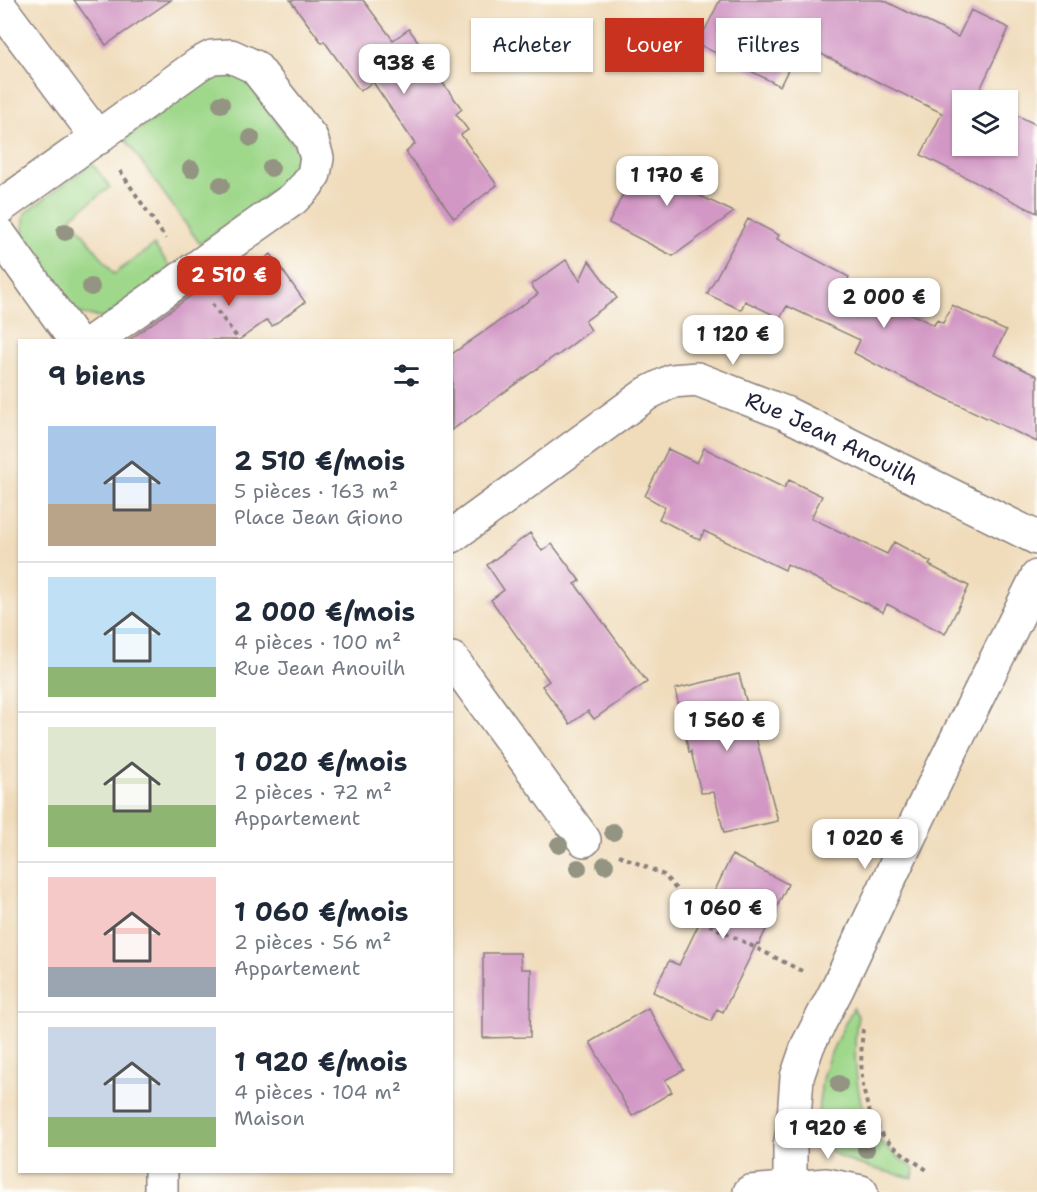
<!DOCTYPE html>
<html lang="fr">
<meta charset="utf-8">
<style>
:root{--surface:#fff;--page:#f6f6f7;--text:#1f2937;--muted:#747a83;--line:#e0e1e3;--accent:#c8321e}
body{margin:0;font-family:"Shantell Sans",sans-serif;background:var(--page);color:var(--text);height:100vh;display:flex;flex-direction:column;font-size:22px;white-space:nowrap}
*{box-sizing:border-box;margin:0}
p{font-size:20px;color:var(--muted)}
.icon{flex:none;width:33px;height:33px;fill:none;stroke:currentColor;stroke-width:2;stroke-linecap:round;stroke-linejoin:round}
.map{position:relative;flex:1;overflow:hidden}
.side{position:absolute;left:18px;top:339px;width:435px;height:834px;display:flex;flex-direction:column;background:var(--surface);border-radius:0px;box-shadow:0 2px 4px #0004}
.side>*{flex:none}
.guide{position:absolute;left:471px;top:18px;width:476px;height:54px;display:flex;gap:12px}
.controls{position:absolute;left:952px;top:90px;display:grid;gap:12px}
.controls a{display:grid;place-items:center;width:66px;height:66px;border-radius:0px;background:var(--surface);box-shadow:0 2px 4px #0004;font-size:30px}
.price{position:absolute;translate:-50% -51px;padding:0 14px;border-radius:12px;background:#fff;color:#222;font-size:20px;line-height:39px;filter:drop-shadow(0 2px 3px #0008)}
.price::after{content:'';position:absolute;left:50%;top:36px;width:18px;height:14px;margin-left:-9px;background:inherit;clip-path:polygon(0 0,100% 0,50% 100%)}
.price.active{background:var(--accent);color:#fff}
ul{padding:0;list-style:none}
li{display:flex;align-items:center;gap:18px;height:150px;padding:0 30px}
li+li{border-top:2px solid var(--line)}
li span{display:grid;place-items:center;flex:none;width:168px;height:120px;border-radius:0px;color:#555}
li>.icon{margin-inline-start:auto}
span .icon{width:72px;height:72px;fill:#fffc;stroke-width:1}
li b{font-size:26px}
h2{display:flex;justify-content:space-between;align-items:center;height:72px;padding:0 30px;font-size:26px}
.chip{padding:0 21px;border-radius:0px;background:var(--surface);box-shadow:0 2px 4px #0004;font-size:21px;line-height:54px}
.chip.active{background:var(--accent);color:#fff}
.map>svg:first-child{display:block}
.green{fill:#9fd88b;stroke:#607d63;stroke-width:1.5}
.building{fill:#d297c4}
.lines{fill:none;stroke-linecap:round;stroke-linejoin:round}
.minor-casing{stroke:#897f7b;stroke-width:36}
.path{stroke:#897f7b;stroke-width:4;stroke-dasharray:4.5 4.5;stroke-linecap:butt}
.minor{stroke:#fff;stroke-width:33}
.tree{fill:#949482}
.labels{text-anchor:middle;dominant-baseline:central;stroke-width:4.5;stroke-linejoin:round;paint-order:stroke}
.street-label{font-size:22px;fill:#22223b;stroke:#fdfcf7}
</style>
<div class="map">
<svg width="1037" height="1192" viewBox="0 0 1037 1192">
<rect width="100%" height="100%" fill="#fdfcf7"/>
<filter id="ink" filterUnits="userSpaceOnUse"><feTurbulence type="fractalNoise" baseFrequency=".0167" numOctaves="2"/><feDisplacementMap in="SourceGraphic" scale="12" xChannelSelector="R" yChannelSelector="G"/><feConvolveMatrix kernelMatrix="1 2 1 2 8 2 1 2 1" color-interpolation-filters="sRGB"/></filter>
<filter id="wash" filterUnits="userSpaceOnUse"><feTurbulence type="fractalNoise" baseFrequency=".008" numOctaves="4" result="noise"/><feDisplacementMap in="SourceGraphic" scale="24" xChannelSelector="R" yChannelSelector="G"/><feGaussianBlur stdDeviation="1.35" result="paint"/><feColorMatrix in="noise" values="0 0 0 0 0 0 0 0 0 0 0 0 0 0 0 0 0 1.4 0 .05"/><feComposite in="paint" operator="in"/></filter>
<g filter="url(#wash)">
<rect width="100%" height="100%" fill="#f0dcbb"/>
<path class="green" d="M 214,74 L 243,76 L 298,151 L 290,178 L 200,244 L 125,139 Z
M 92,163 L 110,187 L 71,217 L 114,274 L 154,245 L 171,268 L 105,318 L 76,313 L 22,237 L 25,213 Z
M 853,1008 L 858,1016 C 852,1047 855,1106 874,1133 C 884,1147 899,1158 912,1167 L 914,1170 L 913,1178 C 894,1173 854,1166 838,1156 C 818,1143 817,1124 819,1103 C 821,1092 821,1081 824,1071 C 831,1049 843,1028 853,1008 Z"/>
<g id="blocks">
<path class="building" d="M 74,0 L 171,0 L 106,45 Z
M 290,0 L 363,0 L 393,40 L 409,29 L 431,59 L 427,62 L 462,109 L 456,114 L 468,130 L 461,135 L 497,185 L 454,218 L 406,152 L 415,144 L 373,82 L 360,91 L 324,41 L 322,43 Z
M 720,0 L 883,0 L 958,37 L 971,10 L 1009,28 L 977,96 L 987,100 L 963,100 L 963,146 L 1008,146 L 1008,111 L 1037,125 L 1037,213 L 921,155 L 942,113 L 801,44 L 780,86 L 698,44 Z
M 664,157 L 706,179 L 698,195 L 734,212 L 673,256 L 609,223 L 640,160 L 658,168 Z
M 748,219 L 779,235 L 777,239 L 849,277 L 846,283 L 934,325 L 937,320 L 943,323 L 952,305 L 1006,331 L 994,355 L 1037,376 L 1037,442 L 888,371 L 854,353 L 860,340 L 787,306 L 780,318 L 745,301 L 741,310 L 707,294 Z
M 271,254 L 305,302 L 272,326 L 267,320 L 239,340 L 129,340 L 230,268 L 238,278 Z
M 566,260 L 580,280 L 589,261 L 617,298 L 585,321 L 591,330 L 557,356 L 556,355 L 452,430 L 452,354 L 538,294 L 531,285 Z
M 704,448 L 784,488 L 789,480 L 822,496 L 811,518 L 887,554 L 894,542 L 931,562 L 929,565 L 969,586 L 945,634 L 887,604 L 883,612 L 787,564 L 785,570 L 704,531 L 700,540 L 659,519 L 665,507 L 645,496 L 668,449 L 697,463 Z
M 530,533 L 542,551 L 552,544 L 580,581 L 575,584 L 647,682 L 594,719 L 588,711 L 570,724 L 542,686 L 549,681 L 491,600 L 504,590 L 487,565 Z
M 739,674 L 778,821 L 724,833 L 714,792 L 701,793 L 691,751 L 689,752 L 675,689 Z
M 732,855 L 788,884 L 759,944 L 757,943 L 723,1012 L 717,1009 L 711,1021 L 653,992 L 669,961 L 679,965 Z
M 483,953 L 520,953 L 521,969 L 531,969 L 530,1037 L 483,1038 Z
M 648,1008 L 684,1070 L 665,1080 L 672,1092 L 632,1116 L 590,1042 Z"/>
</g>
</g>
<g filter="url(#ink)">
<use href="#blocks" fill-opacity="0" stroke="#897f7b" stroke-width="1.5"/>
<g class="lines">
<g class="minor-casing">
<g id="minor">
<path d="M 0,7 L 98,138"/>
<path d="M 0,207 L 199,64 L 212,57 L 231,56 L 255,67 L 311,138 L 317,158 L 314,174 L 307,185 L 293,199 L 95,340"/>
<path d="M 0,235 L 75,340"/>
<path id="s1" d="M 452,536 L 648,393 L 672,381 L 697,379 L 785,413 L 1037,538"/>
<path d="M 452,659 L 584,840"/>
<path d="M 161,1172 L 161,1192"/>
<path d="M 790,1188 L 790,1146 L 793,1131 L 797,1077 L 808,1045 L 837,989 L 930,793 L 1037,577"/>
<path d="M 750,1192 L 826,1185 L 861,1192"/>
</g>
</g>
<path class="path" d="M 120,171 L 166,239
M 212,304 L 239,340
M 619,855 L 664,875 L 704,922 L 802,971
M 863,1029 C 859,1067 860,1115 890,1143 C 901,1153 915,1162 927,1170"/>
<use href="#minor" class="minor"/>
</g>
<g class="tree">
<circle cx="221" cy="104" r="9"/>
<circle cx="251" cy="138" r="9"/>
<circle cx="271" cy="168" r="9"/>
<circle cx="191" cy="169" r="9"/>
<circle cx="221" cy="185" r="9"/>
<circle cx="65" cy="232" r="9"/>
<circle cx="91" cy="287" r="9"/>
<circle cx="613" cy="832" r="9"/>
<circle cx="559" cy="845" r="9"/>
<circle cx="605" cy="865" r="9"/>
<circle cx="578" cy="868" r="9"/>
<circle cx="839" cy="1084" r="9"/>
<circle cx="850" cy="1123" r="9"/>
<circle cx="866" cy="1149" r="9"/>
</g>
</g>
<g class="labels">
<g class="street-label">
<text stroke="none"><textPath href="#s1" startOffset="442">Rue Jean Anouilh</textPath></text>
</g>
</g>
</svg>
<div class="controls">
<a><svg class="icon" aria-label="layers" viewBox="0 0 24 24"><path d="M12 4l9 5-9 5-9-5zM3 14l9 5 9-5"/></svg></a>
</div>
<b class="price" style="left:404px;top:95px">938 €</b>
<b class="price" style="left:667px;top:207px">1 170 €</b>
<b class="price active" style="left:229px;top:307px">2 510 €</b>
<b class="price" style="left:884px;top:329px">2 000 €</b>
<b class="price" style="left:733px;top:366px">1 120 €</b>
<b class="price" style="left:727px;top:752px">1 560 €</b>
<b class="price" style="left:865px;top:870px">1 020 €</b>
<b class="price" style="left:723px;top:940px">1 060 €</b>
<b class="price" style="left:828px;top:1160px">1 920 €</b>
<div class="guide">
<a class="chip">Acheter</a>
<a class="chip active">Louer</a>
<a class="chip">Filtres</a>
</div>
<section class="side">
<h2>9 biens<svg class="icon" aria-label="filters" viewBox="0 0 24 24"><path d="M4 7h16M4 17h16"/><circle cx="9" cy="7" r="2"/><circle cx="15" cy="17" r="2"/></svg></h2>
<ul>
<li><span style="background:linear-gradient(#a9c7e8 65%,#b9a48a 0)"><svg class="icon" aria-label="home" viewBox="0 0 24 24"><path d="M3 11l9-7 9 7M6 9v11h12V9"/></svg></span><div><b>2 510 €/mois</b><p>5 pièces · 163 m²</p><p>Place Jean Giono</p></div></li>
<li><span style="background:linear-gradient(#bfe0f5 75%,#8fb573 0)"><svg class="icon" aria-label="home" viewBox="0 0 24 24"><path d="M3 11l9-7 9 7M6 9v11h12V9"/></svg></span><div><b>2 000 €/mois</b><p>4 pièces · 100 m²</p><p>Rue Jean Anouilh</p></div></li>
<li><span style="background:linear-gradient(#dfe7d0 65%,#8fb573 0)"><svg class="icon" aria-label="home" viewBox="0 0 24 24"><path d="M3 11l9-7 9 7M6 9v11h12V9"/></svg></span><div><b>1 020 €/mois</b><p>2 pièces · 72 m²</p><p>Appartement</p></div></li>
<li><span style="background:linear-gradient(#f6c9c9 75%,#9aa5b1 0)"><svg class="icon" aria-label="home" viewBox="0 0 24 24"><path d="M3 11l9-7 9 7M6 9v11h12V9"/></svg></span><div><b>1 060 €/mois</b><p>2 pièces · 56 m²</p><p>Appartement</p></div></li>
<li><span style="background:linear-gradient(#c9d6e8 75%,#8fb573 0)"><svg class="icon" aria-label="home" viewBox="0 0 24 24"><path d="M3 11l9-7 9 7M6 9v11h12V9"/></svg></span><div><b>1 920 €/mois</b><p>4 pièces · 104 m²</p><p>Maison</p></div></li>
</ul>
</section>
</div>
